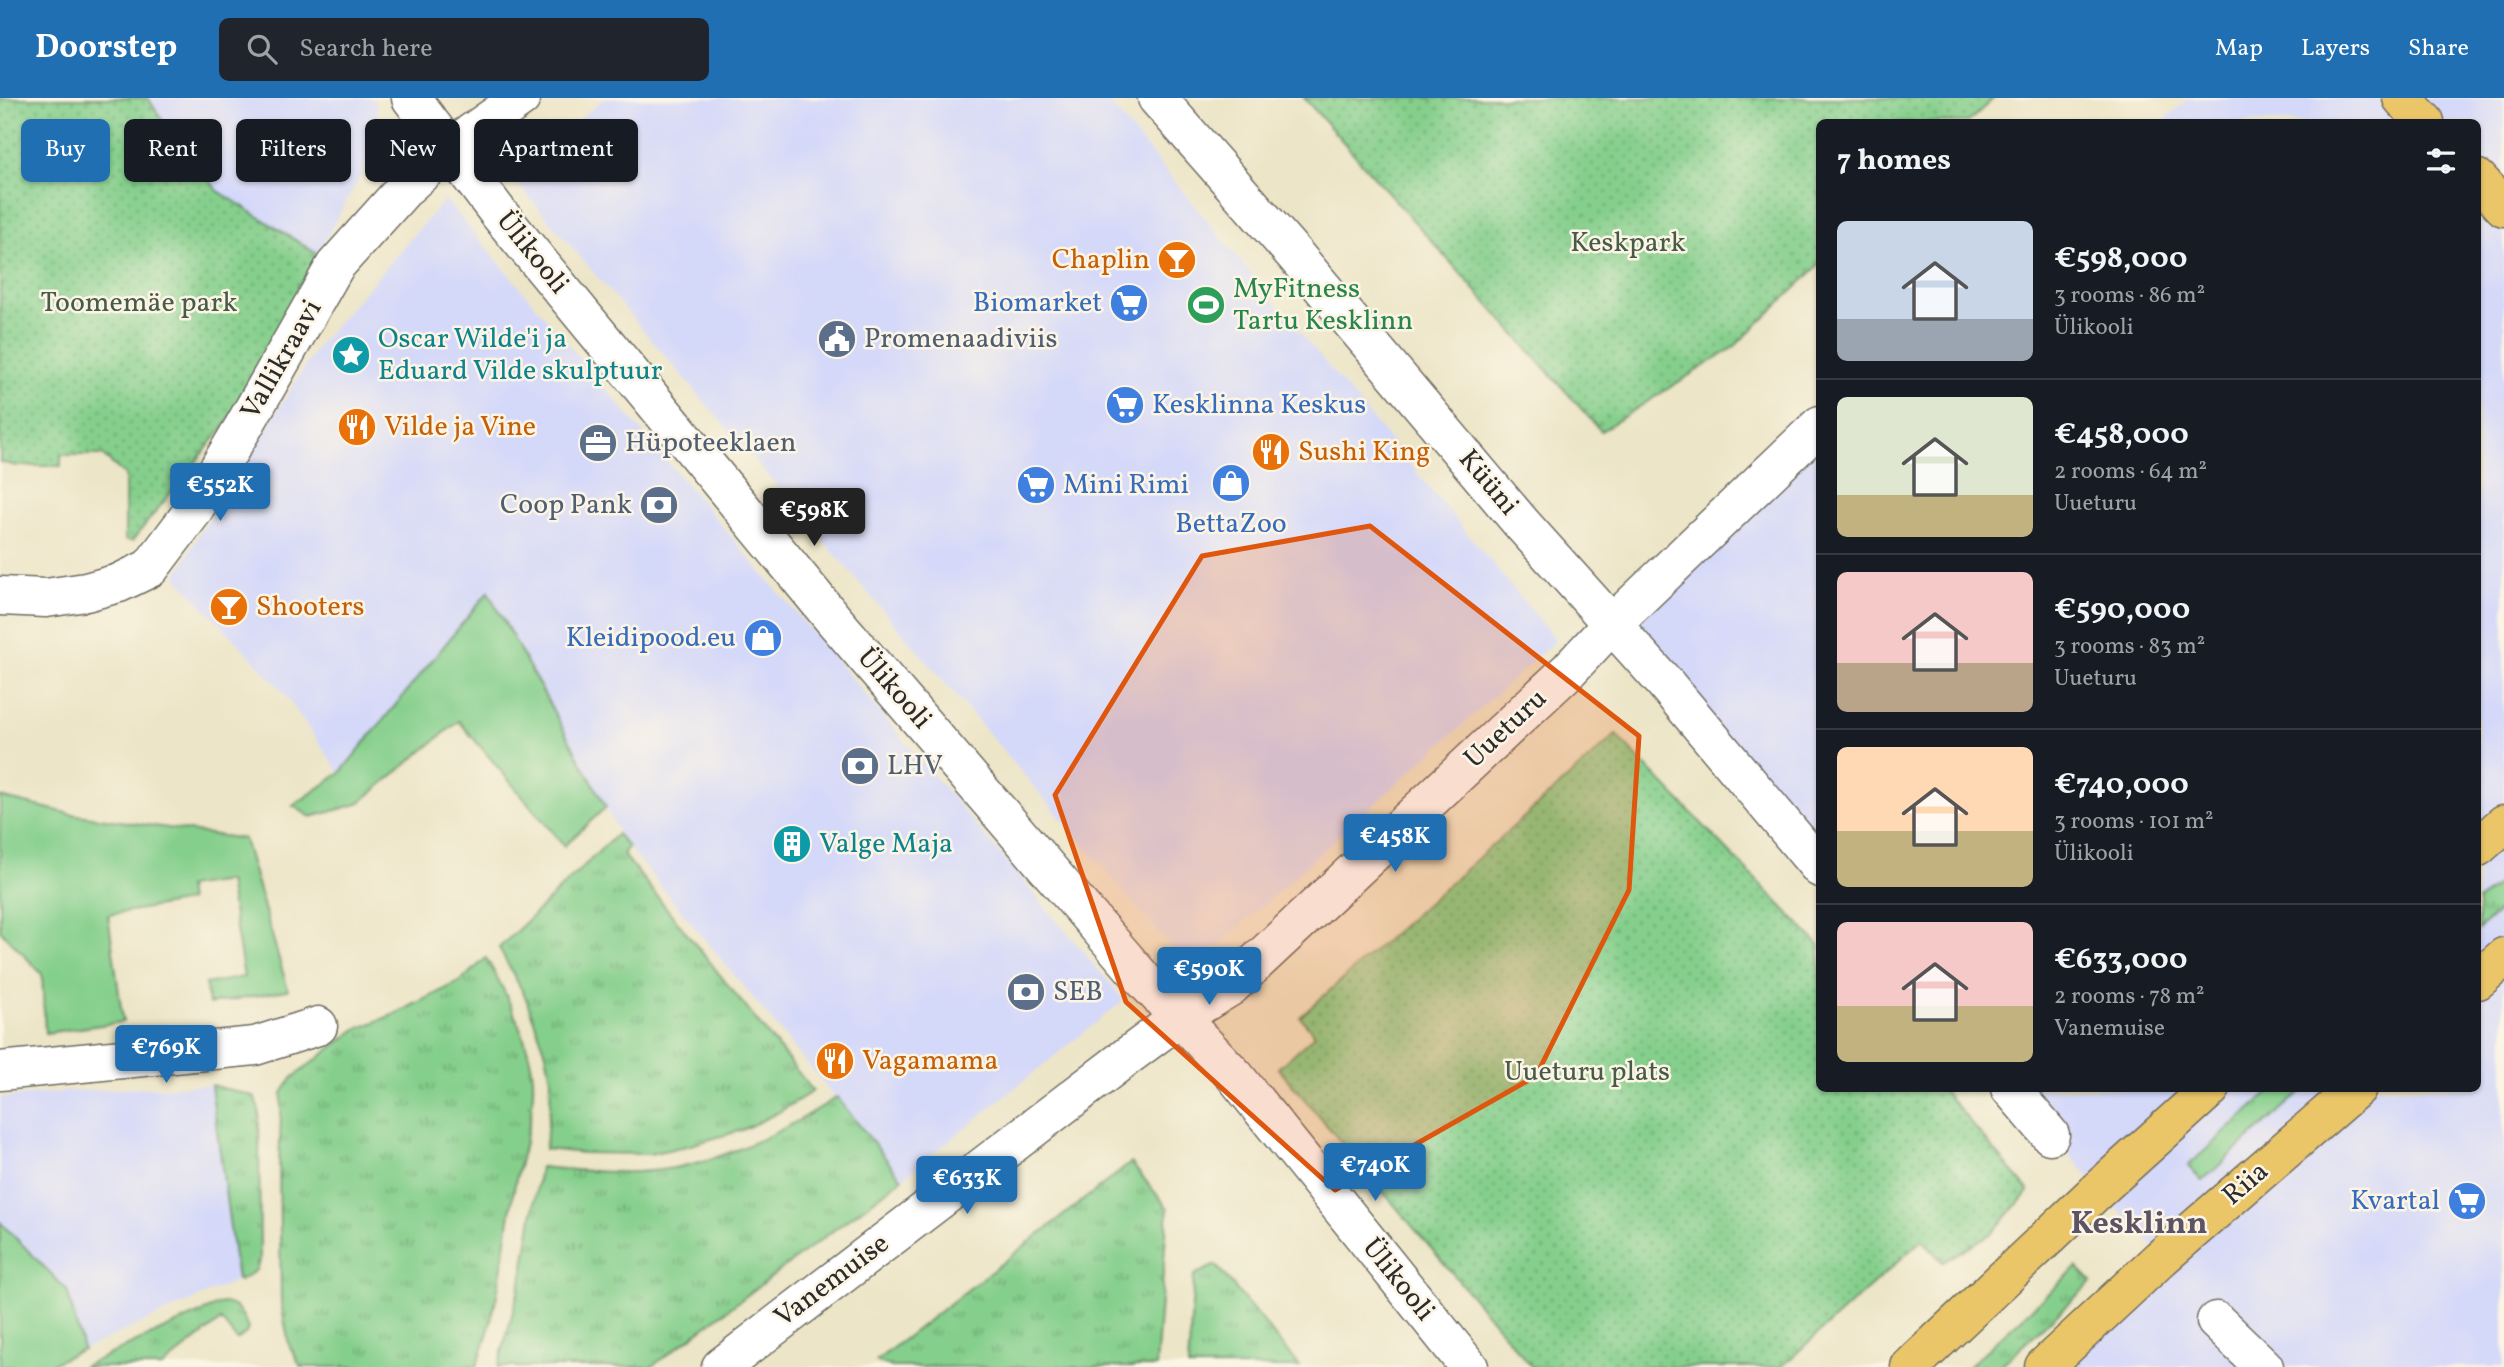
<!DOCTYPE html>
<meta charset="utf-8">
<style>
:root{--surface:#171b24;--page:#20242c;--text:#f1f3f6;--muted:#9ea1a6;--line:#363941;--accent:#1f6fb2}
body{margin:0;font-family:Vollkorn,serif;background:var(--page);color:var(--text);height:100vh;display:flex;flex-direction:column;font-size:26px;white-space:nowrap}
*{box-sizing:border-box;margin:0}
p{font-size:23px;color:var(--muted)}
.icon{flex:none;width:38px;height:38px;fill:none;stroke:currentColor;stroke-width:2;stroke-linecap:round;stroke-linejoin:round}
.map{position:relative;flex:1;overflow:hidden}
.side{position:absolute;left:1816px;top:21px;width:665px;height:973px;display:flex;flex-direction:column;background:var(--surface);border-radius:10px;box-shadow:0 2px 5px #0004}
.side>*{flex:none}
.hud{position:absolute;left:21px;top:21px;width:665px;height:63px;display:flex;gap:14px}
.price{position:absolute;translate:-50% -60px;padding:0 16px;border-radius:7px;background:var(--accent);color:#fff;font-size:23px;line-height:46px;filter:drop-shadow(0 2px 4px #0008)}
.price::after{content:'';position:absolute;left:50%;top:42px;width:21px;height:16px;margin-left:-10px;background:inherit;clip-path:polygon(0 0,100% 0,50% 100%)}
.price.selected{background:#222;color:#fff}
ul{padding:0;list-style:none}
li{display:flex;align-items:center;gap:21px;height:175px;padding:0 21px}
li+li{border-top:2px solid var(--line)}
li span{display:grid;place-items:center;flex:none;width:196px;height:140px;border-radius:10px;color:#555}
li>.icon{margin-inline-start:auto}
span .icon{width:84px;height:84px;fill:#fffc;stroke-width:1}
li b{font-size:30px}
h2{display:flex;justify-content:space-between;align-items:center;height:84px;padding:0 21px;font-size:30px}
.chip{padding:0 24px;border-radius:10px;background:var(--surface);box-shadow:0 2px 5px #0004;font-size:24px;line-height:63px}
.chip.selected{background:var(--accent);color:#fff}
header{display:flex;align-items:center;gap:42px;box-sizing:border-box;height:98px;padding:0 35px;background:var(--accent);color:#fff}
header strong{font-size:33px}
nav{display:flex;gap:38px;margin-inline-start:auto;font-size:24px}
.search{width:490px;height:63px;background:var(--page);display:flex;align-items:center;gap:18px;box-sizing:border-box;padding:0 24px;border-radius:10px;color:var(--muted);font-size:26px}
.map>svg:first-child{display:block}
.built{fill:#d4d8f9}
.grass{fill:url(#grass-tufts);stroke:#587d5c;stroke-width:2}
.park{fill:url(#park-dots);stroke:#587d5c;stroke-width:2}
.garden{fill:#85cf8c;stroke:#587d5c;stroke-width:2}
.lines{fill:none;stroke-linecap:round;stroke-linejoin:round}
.minor-casing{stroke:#6f6c62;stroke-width:41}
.major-casing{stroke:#6f6c62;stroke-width:41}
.highway-casing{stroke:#6f6c62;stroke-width:41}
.minor{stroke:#fff;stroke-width:38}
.major{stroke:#ebc669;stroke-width:38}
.highway{stroke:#ebc669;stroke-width:38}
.marked{fill:#df570e;fill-opacity:0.2;stroke:#df570e;stroke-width:5;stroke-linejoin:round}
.labels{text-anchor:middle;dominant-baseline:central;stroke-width:5;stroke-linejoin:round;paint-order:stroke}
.park-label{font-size:28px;fill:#465c48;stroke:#fcf5e5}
.street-label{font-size:28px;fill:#2b2b2b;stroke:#fcf5e5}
.food-label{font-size:28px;fill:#c56008;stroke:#fcf5e5;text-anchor:start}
.leisure-label{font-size:28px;fill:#27864d;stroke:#fcf5e5;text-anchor:start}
.shop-label{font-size:28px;fill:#366cbe;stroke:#fcf5e5;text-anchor:end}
.culture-label{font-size:28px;fill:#0d838f;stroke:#fcf5e5;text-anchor:start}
.service-label{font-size:28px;fill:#4e5e75;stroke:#fcf5e5;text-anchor:start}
.quarter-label{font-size:32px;font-weight:bold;fill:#5c5465;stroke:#fcf5e5}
</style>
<header>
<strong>Doorstep</strong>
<div class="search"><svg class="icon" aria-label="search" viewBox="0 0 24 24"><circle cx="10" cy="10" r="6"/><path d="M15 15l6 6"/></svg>Search here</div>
<nav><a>Map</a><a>Layers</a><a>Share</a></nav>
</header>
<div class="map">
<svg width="2504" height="1269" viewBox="0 0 2504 1269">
<defs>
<pattern id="grass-tufts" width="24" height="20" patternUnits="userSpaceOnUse" patternTransform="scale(1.75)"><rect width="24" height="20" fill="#85cf8c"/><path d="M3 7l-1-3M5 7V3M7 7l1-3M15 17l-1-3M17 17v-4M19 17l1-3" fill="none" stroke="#6da873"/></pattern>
<pattern id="park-dots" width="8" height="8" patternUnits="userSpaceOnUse" patternTransform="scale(1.75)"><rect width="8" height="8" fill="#85cf8c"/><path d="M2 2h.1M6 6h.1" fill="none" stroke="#6da873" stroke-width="1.8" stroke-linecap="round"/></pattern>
</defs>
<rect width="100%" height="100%" fill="#fcf5e5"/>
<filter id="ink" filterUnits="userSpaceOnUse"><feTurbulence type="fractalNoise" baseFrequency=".0143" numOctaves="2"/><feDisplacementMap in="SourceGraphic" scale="14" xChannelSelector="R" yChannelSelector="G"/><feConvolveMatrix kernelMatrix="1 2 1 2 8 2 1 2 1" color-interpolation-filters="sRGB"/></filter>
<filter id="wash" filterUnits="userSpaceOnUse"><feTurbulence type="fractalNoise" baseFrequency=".00686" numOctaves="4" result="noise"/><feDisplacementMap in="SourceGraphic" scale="28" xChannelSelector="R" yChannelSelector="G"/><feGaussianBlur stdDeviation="1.57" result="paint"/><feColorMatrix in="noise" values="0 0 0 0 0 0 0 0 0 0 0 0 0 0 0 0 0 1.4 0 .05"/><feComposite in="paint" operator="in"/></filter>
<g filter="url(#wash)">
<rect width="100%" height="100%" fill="#ece5c7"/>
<path class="built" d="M 148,0 L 373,0 L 377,7 L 381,41 L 317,156 L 217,92 L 169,33 Z
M 605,0 L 1105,0 L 1556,542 L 1191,872 L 510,77 Z
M 2189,0 L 2504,0 L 2504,1269 L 2046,1269 L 2164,1160 L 2099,1091 L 2013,991 L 2478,990 L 2478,24 L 2162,24 Z
M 445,101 L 1124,902 L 902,1081 L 622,741 L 553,611 L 489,495 L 340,675 L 281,591 L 176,479 L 198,438 L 320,245 Z
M 1820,338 L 1820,766 L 1615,526 Z
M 211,987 L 237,1182 L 45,1269 L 0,1269 L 0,1000 L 75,993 Z"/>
<path class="grass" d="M 617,736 L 628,749 L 623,756 L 813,993 L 777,1015 L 742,1032 L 687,1048 L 649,1056 L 584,1055 L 545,1051 L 550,1008 L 551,981 L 546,955 L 525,898 L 499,850 Z
M 2504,780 L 2504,808 L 2478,832 L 2478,803 Z
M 486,860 C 505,892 530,943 533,980 C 535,1019 520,1058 513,1096 C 503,1155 499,1213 476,1269 L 301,1269 L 289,1247 L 281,1205 L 279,1064 L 282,995 L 291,981 L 355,932 L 395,916 L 461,883 Z
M 211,987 L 254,998 L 259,1012 L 260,1160 L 256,1172 L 240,1183 L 237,1182 Z
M 2273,991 L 2304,991 L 2202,1083 L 2188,1068 Z
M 837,999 L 902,1081 L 651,1269 L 498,1269 L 522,1180 L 540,1069 C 572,1072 604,1075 637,1074 C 709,1071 777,1038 837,999 Z
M 1131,1065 L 1168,1110 L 1156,1269 L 892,1269 L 876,1263 Z
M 1216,1167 L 1300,1269 L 1188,1269 L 1194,1177 Z
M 2077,1169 L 2092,1184 L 1999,1269 L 1968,1269 Z
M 222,1205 C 236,1205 244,1217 248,1231 L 246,1235 L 237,1242 L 221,1222 L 162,1269 L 82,1269 Z"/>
<path class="park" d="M 0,0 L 148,0 L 169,33 L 217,92 L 317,156 L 285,231 L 223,330 L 132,443 L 125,442 L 125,377 L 102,357 L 61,357 L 61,368 L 17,368 L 0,364 Z
M 1304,0 L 1994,0 L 1968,24 L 1820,24 L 1820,166 L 1734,249 L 1601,333 Z
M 1616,637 L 1820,848 L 1820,990 L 1942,991 L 2029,1093 L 1992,1135 L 1943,1164 L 1922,1142 L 1781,1269 L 1532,1269 L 1278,970 L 1315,937 L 1300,919 Z"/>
<path class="garden" d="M 488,494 L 606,709 L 564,748 L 459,623 L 358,706 L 311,719 L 293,708 L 340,675 Z
M 0,699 L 71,716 L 244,741 L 288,892 L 209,906 L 205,886 L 244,879 L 228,783 L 187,789 L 189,803 L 108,817 L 123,924 L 45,935 L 42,876 L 0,832 Z
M 0,1124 L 67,1192 L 83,1251 L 45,1269 L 0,1269 Z"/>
</g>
<g filter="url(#ink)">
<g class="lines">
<g class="minor-casing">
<path id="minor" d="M 411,0 L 500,117 L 834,522 L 1142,880 L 1235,978 L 1469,1269
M 1157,0 L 1295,157 L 1522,426 L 1664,584 L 1820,770
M 0,498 L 46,500 L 86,494 L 119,485 L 150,470 L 193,413 L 244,328 L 335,168 L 406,89 L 450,50 L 521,0
M 0,973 L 255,948 L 318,928
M 2010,990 L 2050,1037
M 2216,1223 L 2264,1269
M 721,1269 L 1129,957 L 1179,920 L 1230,889 L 1567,574 L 1612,526 L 1820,327"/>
</g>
<g class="major-casing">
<path id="major" d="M 2402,0 L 2425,24
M 2478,81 L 2504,109"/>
</g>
<g class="highway-casing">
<path id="highway" d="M 2478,749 L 2504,726
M 2478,882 L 2504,859
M 1910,1269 L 2099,1091 L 2211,990
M 2044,1269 L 2161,1160 L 2357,990"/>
</g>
<use href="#minor" class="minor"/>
<use href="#major" class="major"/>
<use href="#highway" class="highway"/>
</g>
</g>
<path class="marked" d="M 1370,428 L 1639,638 L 1629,792 L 1536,978 L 1335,1092 L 1126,904 L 1055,697 L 1202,458 Z"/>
<defs>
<g id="bar-disc" transform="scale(2.0125)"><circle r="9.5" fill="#e8710a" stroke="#fcf5e5"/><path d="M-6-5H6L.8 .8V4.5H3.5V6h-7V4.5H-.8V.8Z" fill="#fff"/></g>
<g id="supermarket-disc" transform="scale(2.0125)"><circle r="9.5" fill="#3f7fe0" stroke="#fcf5e5"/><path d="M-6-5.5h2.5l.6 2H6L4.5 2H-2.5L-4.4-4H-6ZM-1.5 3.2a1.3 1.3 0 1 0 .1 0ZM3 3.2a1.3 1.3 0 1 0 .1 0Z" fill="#fff"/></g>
<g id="stadium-disc" transform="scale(2.0125)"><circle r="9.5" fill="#2e9e5b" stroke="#fcf5e5"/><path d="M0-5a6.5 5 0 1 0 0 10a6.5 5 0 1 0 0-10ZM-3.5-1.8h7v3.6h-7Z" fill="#fff"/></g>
<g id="civic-disc" transform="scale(2.0125)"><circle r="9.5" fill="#5c6f8a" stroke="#fcf5e5"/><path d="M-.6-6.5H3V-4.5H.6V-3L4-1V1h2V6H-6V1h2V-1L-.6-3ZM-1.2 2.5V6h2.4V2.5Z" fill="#fff"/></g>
<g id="sight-disc" transform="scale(2.0125)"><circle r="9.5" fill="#0f9aa8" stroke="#fcf5e5"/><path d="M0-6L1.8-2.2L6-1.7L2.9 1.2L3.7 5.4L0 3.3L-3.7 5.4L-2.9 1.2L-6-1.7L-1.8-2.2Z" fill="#fff"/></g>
<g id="restaurant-disc" transform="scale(2.0125)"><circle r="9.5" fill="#e8710a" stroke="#fcf5e5"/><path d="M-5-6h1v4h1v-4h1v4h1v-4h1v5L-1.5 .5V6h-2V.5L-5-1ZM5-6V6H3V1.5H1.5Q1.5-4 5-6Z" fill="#fff"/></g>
<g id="office-disc" transform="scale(2.0125)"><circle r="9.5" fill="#5c6f8a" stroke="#fcf5e5"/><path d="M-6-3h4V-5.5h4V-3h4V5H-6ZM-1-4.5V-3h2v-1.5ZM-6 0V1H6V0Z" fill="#fff"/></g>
<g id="shop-disc" transform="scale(2.0125)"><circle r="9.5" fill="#3f7fe0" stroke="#fcf5e5"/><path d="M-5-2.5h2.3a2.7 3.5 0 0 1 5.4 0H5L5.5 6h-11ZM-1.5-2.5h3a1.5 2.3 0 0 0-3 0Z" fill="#fff"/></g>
<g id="bank-disc" transform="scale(2.0125)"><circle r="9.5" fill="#5c6f8a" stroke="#fcf5e5"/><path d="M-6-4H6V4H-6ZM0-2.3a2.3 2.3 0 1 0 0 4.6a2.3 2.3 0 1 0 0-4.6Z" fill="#fff"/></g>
<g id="building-disc" transform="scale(2.0125)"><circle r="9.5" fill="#0f9aa8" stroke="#fcf5e5"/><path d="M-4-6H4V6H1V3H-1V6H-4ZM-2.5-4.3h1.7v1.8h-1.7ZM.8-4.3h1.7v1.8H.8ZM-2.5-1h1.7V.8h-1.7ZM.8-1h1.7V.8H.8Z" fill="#fff"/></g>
</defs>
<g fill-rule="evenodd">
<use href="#bar-disc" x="1177" y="162"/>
<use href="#supermarket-disc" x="1129" y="205"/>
<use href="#stadium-disc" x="1206" y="207"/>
<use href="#civic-disc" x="837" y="241"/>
<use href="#sight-disc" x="351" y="257"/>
<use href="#supermarket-disc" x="1125" y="307"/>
<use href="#restaurant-disc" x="357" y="329"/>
<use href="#office-disc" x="598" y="345"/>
<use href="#restaurant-disc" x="1271" y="354"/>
<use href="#shop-disc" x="1231" y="385"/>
<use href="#supermarket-disc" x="1036" y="387"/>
<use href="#bank-disc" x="659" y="407"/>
<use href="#bar-disc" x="229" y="509"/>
<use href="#shop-disc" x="763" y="540"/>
<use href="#bank-disc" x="860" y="668"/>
<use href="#building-disc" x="792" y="746"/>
<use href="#bank-disc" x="1026" y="894"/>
<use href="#restaurant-disc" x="835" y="963"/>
<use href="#supermarket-disc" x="2467" y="1103"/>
</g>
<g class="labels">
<g class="park-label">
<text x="1628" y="145">Keskpark</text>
<text x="139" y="205">Toomemäe park</text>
<text x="1587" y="974">Uueturu plats</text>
</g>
<g class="street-label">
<text transform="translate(532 155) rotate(51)">Ülikooli</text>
<text transform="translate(282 262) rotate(-60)">Vallikraavi</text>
<text transform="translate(1488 385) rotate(50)">Küüni</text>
<text transform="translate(894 591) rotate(49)">Ülikooli</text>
<text transform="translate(1506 631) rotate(-43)">Uueturu</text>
<text transform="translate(2246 1086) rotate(-41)">Riia</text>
<text transform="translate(1398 1182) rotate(51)">Ülikooli</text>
<text transform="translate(832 1183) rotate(-37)">Vanemuise</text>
</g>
<g class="food-label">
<text x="1150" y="162" text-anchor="end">Chaplin</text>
<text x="384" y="329">Vilde ja Vine</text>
<text x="1298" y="354">Sushi King</text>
<text x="256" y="509">Shooters</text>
<text x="862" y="963">Vagamama</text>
</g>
<g class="leisure-label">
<text x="1233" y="191">MyFitness<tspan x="1233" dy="32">Tartu Kesklinn</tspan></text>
</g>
<g class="shop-label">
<text x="1102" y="205">Biomarket</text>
<text x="1152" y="307" text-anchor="start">Kesklinna Keskus</text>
<text x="1063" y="387" text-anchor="start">Mini Rimi</text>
<text x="1231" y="426" text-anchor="middle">BettaZoo</text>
<text x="736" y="540">Kleidipood.eu</text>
<text x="2440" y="1103">Kvartal</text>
</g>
<g class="culture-label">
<text x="378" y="241">Oscar Wilde'i ja<tspan x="378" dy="32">Eduard Vilde skulptuur</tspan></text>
<text x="819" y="746">Valge Maja</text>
</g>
<g class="service-label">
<text x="864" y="241">Promenaadiviis</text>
<text x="625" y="345">Hüpoteeklaen</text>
<text x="632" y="407" text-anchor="end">Coop Pank</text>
<text x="887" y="668">LHV</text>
<text x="1053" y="894">SEB</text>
</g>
<g class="quarter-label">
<text x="2139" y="1127">Kesklinn</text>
</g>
</g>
</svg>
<b class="price" style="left:220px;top:425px">€552K</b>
<b class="price selected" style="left:814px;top:450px">€598K</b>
<b class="price" style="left:1395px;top:776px">€458K</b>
<b class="price" style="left:1209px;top:909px">€590K</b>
<b class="price" style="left:166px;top:987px">€769K</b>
<b class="price" style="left:1375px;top:1105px">€740K</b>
<b class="price" style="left:967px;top:1118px">€633K</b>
<div class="hud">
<a class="chip selected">Buy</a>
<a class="chip">Rent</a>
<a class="chip">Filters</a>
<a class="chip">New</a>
<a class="chip">Apartment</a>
</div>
<section class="side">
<h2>7 homes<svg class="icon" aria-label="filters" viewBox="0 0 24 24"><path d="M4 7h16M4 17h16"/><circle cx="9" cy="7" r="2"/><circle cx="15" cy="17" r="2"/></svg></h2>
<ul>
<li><span style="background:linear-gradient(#c9d6e8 70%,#9aa5b1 0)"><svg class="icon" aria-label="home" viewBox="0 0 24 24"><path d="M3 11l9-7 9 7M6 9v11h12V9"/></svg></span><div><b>€598,000</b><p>3 rooms · 86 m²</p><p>Ülikooli</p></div></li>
<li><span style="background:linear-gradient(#dfe7d0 70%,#c2b280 0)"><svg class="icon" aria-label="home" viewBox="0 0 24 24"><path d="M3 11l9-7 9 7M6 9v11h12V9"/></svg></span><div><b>€458,000</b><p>2 rooms · 64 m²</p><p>Uueturu</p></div></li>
<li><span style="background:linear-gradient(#f6c9c9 65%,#b9a48a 0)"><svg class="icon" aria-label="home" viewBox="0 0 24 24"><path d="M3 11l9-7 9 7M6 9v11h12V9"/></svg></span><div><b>€590,000</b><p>3 rooms · 83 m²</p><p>Uueturu</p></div></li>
<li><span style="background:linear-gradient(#ffd9b3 60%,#c2b280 0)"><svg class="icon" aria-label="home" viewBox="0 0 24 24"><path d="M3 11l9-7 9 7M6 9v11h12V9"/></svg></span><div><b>€740,000</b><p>3 rooms · 101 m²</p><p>Ülikooli</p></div></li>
<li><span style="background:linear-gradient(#f6c9c9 60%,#c2b280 0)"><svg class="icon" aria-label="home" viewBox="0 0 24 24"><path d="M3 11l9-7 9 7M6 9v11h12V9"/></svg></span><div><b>€633,000</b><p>2 rooms · 78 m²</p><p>Vanemuise</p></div></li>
</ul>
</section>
</div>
